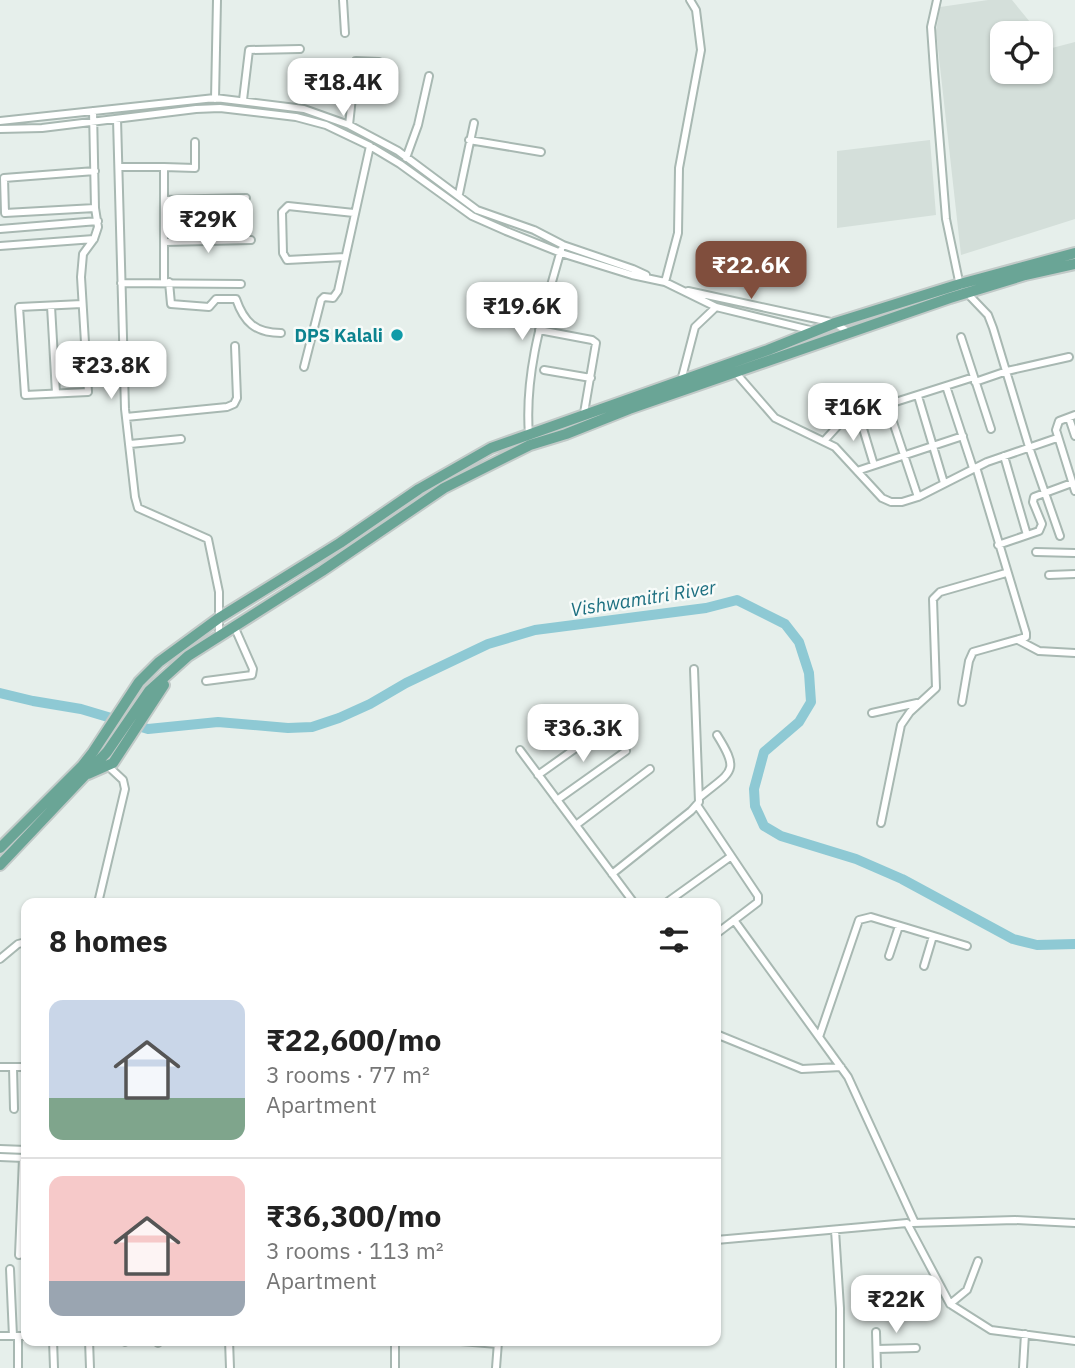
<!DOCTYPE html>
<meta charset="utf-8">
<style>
:root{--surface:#fff;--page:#f6f6f6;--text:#222;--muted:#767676;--line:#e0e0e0;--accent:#804e3d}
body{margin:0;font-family:"IBM Plex Sans",sans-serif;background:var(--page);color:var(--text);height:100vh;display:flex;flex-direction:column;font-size:26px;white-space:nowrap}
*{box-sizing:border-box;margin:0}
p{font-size:23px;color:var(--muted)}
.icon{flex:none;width:38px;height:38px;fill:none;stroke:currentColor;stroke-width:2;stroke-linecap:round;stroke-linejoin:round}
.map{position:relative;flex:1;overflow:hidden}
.side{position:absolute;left:21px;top:898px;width:700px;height:448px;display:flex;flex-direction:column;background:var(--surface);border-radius:14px;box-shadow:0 2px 5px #0004}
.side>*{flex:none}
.tools{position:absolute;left:990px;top:21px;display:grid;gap:14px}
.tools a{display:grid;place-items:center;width:63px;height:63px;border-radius:14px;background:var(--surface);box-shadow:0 2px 5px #0004;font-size:35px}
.price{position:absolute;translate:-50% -60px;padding:0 16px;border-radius:14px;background:#fff;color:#222;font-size:23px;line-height:46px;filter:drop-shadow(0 2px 4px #0008)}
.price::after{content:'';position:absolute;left:50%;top:42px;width:21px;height:16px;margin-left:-10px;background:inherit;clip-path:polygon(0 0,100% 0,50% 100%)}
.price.on{background:var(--accent);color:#fff}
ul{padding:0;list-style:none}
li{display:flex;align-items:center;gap:21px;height:175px;padding:0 28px}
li+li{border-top:2px solid var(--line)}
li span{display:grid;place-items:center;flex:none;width:196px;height:140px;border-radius:14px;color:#555}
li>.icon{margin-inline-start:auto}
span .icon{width:84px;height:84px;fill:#fffc;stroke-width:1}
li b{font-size:30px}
h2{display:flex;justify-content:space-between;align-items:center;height:84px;padding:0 28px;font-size:30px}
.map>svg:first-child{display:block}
.built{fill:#d4dfda}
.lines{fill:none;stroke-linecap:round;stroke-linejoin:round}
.river{stroke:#8ec9d4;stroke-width:10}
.minor-casing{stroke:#a8b8b2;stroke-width:10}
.primary-casing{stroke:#c2cac8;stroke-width:14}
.minor{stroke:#fff;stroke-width:6}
.primary{stroke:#6aa596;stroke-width:10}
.culture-dot{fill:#0f9aa8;stroke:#f7fbf9;stroke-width:2.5}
.labels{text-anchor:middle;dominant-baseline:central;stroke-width:5;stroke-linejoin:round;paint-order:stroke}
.culture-label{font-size:18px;font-weight:bold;fill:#0d838f;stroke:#f7fbf9;text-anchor:end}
.water-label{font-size:19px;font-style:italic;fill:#1c6f80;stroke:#f7fbf9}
</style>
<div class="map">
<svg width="1075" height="1368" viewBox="0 0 1075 1368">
<rect width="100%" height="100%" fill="#e6efeb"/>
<path class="built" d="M 988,0 L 1012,0 L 1039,33 L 1003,33 L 1003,72 L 1041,72 L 1041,36 L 1052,48 L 1075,42 L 1075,219 L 961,255 L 936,31 L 940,7 Z
M 930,140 L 936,215 L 837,228 L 837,151 Z"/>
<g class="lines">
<path class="river" d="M 0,693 L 33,701 L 81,709 L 148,729 L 218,722 L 288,728 L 312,727 L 339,718 L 370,704 L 406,683 L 488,644 L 535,630 L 706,608 L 737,600 L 785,624 L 799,642 L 809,673 L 811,702 L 799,722 L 764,752 L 754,789 L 755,806 L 764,826 L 781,836 L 856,859 L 902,879 L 1013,939 L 1037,945 L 1075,944"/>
<g class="minor-casing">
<path id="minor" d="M 343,0 L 345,33
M 937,0 L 931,27 L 934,70 L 946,219 L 960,286
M 215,99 L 217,0
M 243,100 L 249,50 L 300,49
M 117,119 L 125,409 L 135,497 L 138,508 L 208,539 L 219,592 L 219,635
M 0,121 L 215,98 L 304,109 L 349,125 L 398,151 L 477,210 L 534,230 L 563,245 L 633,269 L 646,275
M 349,125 L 356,61 L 379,62
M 0,129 L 42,128 L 196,109 L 220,108 L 296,117 L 326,125 L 370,146 L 400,164 L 472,216 L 506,231 L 561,253 L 632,275 L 665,282 L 716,307 L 814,331
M 469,140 L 541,152
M 406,158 L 418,125 L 429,76
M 119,167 L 164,167
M 459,194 L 474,123
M 164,200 L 246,198
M 95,208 L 5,213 L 4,178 L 95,171
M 0,229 L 98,221
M 164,242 L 251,240
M 0,246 L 94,239
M 345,257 L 287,260 L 283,253 L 282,212 L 288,206 L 354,213
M 169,282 L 171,304 L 209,307 L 216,299 L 236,299 C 244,322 255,333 281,333
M 665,282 L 678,233 L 679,168 L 701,50 L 696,10 L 690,0
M 121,283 L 241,284
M 164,283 L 164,167 L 195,168 L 195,142
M 688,291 L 835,323 L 848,332
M 967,293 L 988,315 L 993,328 L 1029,447 L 1060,536
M 82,304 L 19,307 L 25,395 L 88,392 L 81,277 L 83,254 L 94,239 L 98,227 L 95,208 L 93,111
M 51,306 L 56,393
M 539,330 L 592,340 L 596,343 L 584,413
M 961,337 L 991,429
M 304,367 L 321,300 L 324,297 L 333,298 L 338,291 L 370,146
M 544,370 L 591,378
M 735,372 L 775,418 L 835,447 L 882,498 L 891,502 L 902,502 L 918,497 L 987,462 L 1057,438
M 681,381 L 695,327 L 716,307
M 975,382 L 1007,371 L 1069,357
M 946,386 L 973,468
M 918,396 L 944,483
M 887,404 L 918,497
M 858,412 L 874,465
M 1075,415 L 1059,421 L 1056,430 L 1075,491
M 126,417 L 227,407 L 234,404 L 237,398 L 235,346
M 1069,418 L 1075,436
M 529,435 C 524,371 544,311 561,250
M 824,441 L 845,418 L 974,377
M 130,444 L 181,439
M 1004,456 L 1027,535
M 857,471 L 963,436
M 998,545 L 1039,531 L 1042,524 L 1033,502 L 1034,497 L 1072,483
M 1036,552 L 1075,553
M 1049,575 L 1075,574
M 1018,640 L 1039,651 L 1075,653
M 206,681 L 252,675 L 253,669 L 234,626
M 962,702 L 969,661 L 973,652 L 1026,637 L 1026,633 L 976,467
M 872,713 L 917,703
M 520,750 L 634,903
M 538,775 L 604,728
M 700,797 C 731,771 741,773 717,735
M 557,800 L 626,751
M 697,805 L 758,896 L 758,902 L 716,934
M 881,823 L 901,725 L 910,712 L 936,688 L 933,599 L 940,592 L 1006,573
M 576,825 L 650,769
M 612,874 L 691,811 L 699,802 L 694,669
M 98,903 L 125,789 L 123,780 L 109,767
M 666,903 L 730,857
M 734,920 L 848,1077 L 915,1223
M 889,956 L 899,926
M 0,959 L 18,944 L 26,942
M 924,966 L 933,936
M 716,1034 L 802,1069 L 841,1067
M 819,1037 L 859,920 L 871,917 L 967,946
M 0,1067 L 26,1067
M 13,1067 L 14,1109
M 0,1149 L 26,1150
M 0,1157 L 24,1158
M 913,1223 L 1015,1220 L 1075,1223
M 835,1230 L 840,1308 L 840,1368
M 716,1240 L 907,1223 L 950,1304 L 991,1330 L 1075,1341
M 19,1255 L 23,1158
M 10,1269 L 13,1336
M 950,1304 L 967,1290 L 978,1261
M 876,1332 L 877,1368
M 0,1336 L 26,1336
M 18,1336 L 18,1368
M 53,1340 L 54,1368
M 89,1340 L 90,1368
M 125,1340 L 125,1342
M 158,1340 L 158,1343
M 229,1340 L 230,1368
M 395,1340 L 395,1368
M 449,1340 L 497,1344
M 877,1349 L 916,1348
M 496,1368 L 498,1342
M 1023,1368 L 1025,1334"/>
</g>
<g class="primary-casing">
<path id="primary" d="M 88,774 L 113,763 L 164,685
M 0,848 L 82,766 L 93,752 L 139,682 L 159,662 L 219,618 L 340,543 L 419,489 L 491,448 L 768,350 L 835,323 L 960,284 L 1075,253
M 0,865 L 107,752 L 149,691 L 188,656 L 322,571 L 444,488 L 530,445 L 566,434 L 629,409 L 950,298 L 1025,275 L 1075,264"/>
</g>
<use href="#minor" class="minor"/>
<use href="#primary" class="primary"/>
</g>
<circle class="culture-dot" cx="397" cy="335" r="7"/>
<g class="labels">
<g class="culture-label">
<text x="383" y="335">DPS Kalali</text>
</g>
<g class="water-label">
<text transform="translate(643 598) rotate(-9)">Vishwamitri River</text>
</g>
</g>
</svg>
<div class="tools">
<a><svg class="icon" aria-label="locate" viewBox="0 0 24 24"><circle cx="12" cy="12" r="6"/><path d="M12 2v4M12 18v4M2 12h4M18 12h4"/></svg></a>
</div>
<b class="price" style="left:343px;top:118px">₹18.4K</b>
<b class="price" style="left:208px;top:255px">₹29K</b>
<b class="price on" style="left:751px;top:301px">₹22.6K</b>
<b class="price" style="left:522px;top:342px">₹19.6K</b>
<b class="price" style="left:111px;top:401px">₹23.8K</b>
<b class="price" style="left:853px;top:443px">₹16K</b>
<b class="price" style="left:583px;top:764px">₹36.3K</b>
<b class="price" style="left:896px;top:1335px">₹22K</b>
<section class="side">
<h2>8 homes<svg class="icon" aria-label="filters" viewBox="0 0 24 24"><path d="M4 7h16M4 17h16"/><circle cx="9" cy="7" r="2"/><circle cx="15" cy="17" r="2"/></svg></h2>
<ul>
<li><span style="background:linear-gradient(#c9d6e8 70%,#7fa58c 0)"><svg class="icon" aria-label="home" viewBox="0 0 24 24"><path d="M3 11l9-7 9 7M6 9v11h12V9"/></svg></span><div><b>₹22,600/mo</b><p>3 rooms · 77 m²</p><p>Apartment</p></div></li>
<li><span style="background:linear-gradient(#f6c9c9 75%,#9aa5b1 0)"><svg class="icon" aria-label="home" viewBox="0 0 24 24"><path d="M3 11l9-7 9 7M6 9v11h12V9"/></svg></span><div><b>₹36,300/mo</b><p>3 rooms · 113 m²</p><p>Apartment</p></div></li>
</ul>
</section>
</div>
